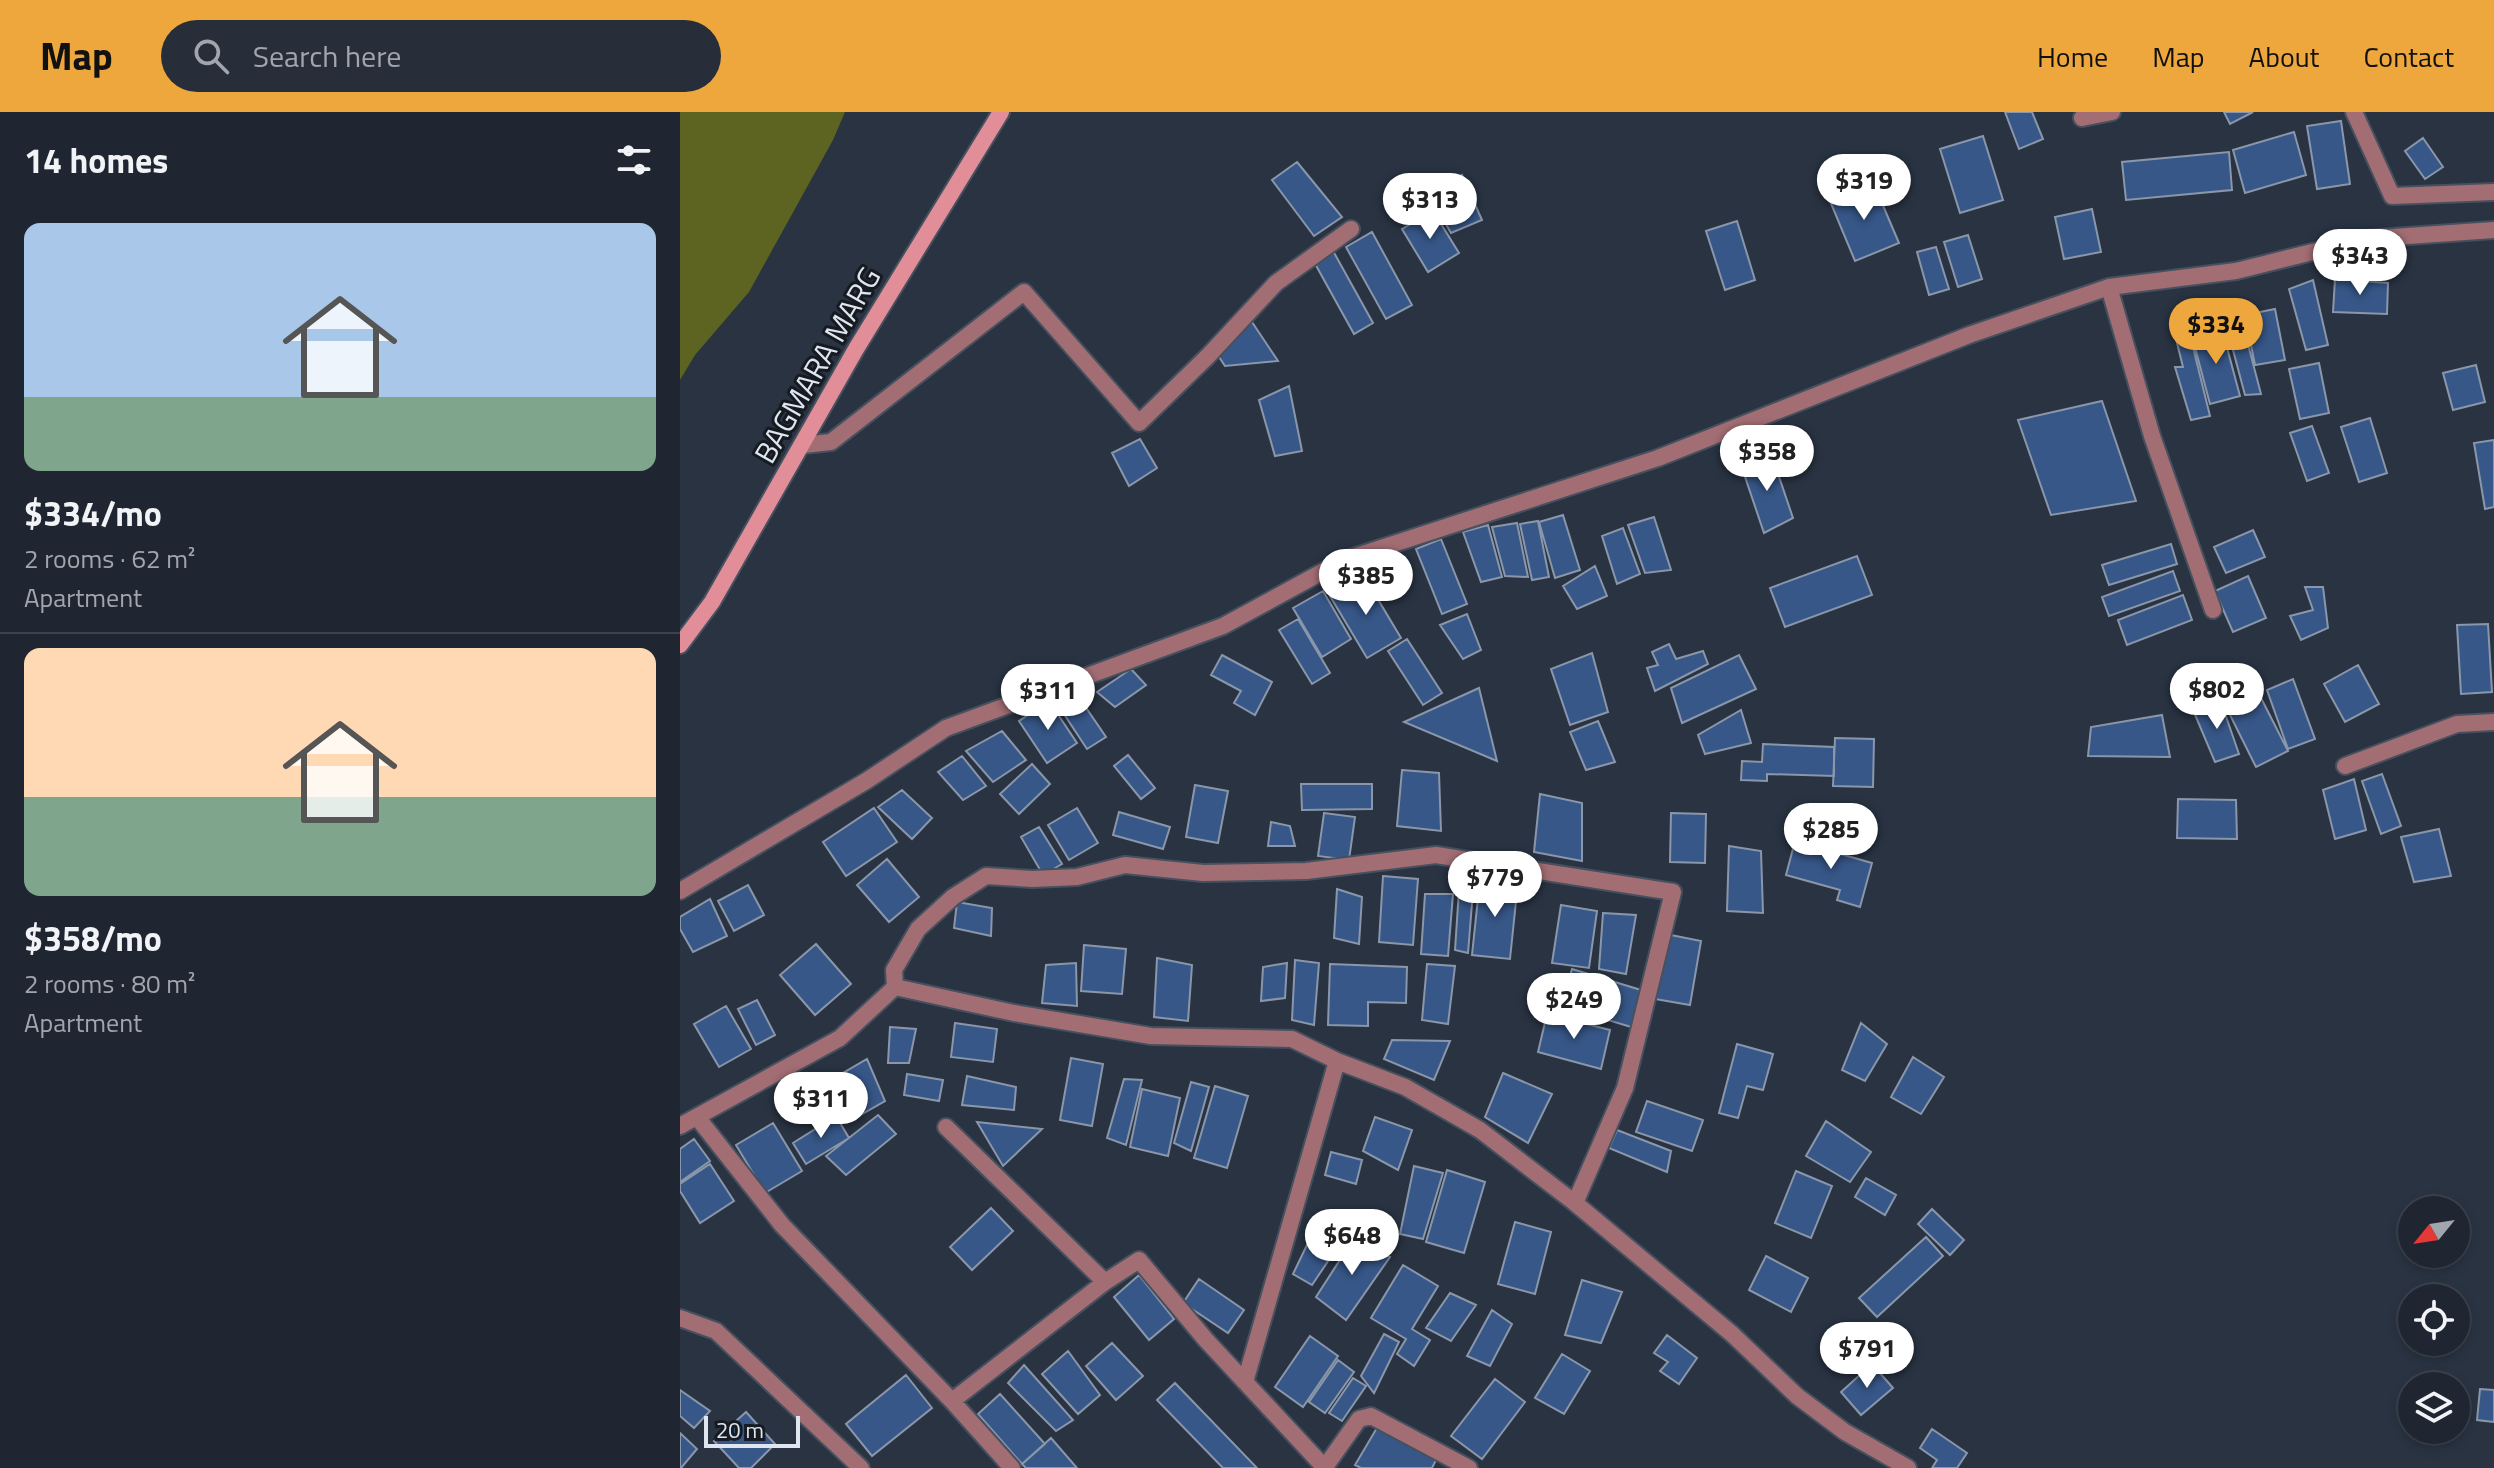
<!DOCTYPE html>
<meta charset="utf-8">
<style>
:root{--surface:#1f2632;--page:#272e3a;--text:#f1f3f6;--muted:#a1a5ac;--line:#3c434d;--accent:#eea73d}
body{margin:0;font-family:"Titillium Web",sans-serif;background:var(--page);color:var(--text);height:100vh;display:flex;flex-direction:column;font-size:30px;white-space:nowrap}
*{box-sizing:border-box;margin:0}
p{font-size:26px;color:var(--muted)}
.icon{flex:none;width:44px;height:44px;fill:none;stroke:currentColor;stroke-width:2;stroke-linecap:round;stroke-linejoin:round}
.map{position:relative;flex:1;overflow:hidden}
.sheet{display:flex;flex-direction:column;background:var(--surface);width:680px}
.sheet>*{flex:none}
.needle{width:52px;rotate:240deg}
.fabs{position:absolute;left:1718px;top:1084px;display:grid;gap:16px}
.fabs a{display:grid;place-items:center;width:72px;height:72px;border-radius:50%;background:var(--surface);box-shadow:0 4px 12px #0003,0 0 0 2px var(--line);font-size:40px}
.scale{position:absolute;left:24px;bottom:20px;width:96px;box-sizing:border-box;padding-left:8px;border:4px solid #dfe6f0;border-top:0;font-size:22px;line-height:28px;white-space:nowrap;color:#dfe6f0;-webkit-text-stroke:6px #161a21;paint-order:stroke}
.price{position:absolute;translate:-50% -68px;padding:0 18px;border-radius:28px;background:#fff;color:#222;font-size:26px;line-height:52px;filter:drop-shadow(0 2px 4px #0008)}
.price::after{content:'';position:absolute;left:50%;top:48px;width:24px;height:18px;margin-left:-12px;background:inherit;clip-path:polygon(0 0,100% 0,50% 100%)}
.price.on{background:var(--accent);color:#111}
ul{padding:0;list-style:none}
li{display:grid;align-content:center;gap:16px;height:424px;padding:0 24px}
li+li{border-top:2px solid var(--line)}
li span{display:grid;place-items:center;height:248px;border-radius:16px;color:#555}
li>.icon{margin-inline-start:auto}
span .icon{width:144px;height:144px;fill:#fffc;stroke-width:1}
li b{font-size:34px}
h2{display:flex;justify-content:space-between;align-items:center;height:96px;padding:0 24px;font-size:34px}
header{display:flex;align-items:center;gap:48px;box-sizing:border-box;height:112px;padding:0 40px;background:var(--accent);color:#111}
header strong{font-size:38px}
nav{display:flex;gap:44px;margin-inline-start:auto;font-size:28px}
.search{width:560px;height:72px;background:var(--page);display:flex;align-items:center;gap:20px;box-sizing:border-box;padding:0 28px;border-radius:44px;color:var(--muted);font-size:30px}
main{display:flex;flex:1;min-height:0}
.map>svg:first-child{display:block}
.forest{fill:#5d6421}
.building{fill:#375788;stroke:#8a96a9;stroke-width:2}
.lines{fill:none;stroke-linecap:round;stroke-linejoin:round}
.minor-casing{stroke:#46505e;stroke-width:20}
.secondary-casing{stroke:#46505e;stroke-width:20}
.minor{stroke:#a26e74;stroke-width:16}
.secondary{stroke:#e28e99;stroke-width:16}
.labels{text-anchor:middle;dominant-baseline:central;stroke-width:6;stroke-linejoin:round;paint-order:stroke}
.street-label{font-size:30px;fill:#dfe6f0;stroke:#161a21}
</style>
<header>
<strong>Map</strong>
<div class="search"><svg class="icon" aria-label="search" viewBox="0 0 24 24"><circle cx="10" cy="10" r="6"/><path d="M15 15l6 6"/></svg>Search here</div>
<nav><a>Home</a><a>Map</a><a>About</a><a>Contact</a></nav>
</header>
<main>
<section class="sheet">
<h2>14 homes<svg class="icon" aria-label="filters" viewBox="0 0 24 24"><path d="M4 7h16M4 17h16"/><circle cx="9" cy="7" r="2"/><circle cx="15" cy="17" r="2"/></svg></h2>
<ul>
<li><span style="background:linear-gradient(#a9c7e8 70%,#7fa58c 0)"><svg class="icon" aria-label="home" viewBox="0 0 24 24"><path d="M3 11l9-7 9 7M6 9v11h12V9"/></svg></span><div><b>$334/mo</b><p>2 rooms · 62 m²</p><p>Apartment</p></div></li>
<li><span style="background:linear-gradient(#ffd9b3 60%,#7fa58c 0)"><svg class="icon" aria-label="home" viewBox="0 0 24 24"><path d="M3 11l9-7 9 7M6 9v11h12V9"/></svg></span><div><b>$358/mo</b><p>2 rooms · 80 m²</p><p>Apartment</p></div></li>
</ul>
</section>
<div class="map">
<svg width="1814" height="1356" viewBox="0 0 1814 1356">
<rect width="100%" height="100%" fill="#293342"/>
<path class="forest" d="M 0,0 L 165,0 L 153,28 L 69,180 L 15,243 L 0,268 Z"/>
<path class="building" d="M 1325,0 L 1352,0 L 1363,27 L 1339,37 Z
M 1544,0 L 1573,0 L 1550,12 Z
M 1661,9 L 1670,72 L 1637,77 L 1627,14 Z
M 1614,20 L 1626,63 L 1565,81 L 1553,38 Z
M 1303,24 L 1323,88 L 1280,101 L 1260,37 Z
M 1743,26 L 1763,55 L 1745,67 L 1725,39 Z
M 1549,40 L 1552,78 L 1446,88 L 1442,50 Z
M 617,50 L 662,105 L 634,124 L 592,68 Z
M 782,63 L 802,108 L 771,121 L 748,81 Z
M 1193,70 L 1219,131 L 1175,149 L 1150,89 Z
M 1412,97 L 1421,140 L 1384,147 L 1375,105 Z
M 753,99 L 779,141 L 748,160 L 722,117 Z
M 1057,109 L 1075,168 L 1045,178 L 1026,119 Z
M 692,120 L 732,193 L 706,207 L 666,135 Z
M 1288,123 L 1302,167 L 1278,175 L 1264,130 Z
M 1256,135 L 1269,177 L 1249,183 L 1237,140 Z
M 652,137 L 693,211 L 674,222 L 633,148 Z
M 1655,167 L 1708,171 L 1707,202 L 1653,200 Z
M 1633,168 L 1648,233 L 1626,238 L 1609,177 Z
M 1595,197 L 1605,248 L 1575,253 L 1565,203 Z
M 572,210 L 598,249 L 545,254 L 537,242 Z
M 1508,215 L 1530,304 L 1511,308 L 1495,255 L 1503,255 L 1494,219 Z
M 1542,217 L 1560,284 L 1530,292 L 1512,224 Z
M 1564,217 L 1581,282 L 1565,283 L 1549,223 Z
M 1639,251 L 1649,301 L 1620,307 L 1609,257 Z
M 1796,253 L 1805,290 L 1773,298 L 1763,261 Z
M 609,274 L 622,339 L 595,344 L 579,288 Z
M 1422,289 L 1456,389 L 1371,403 L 1338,308 Z
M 1690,306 L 1707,361 L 1679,370 L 1661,315 Z
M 1632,314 L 1649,361 L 1627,369 L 1610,321 Z
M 460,327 L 477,356 L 449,374 L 432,341 Z
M 1814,328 L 1814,395 L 1805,397 L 1794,331 Z
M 1092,344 L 1113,406 L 1084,421 L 1061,353 Z
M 883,403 L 900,458 L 875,466 L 859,410 Z
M 974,405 L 991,458 L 965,461 L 948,413 Z
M 858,409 L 869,465 L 852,468 L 840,412 Z
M 837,411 L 848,465 L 825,464 L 812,415 Z
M 808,413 L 822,465 L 801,470 L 783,420 Z
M 943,416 L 960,462 L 937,472 L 922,424 Z
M 1573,418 L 1585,445 L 1546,461 L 1534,435 Z
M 761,427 L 787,492 L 762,502 L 736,437 Z
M 1491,432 L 1497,452 L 1429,473 L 1422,453 Z
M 1177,444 L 1192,483 L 1105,515 L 1090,476 Z
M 915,454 L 927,484 L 897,497 L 883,474 Z
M 1493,459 L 1500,479 L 1429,504 L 1422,485 Z
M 684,464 L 721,526 L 687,546 L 650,484 Z
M 1568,464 L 1586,506 L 1553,520 L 1535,479 Z
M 1625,475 L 1643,475 L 1648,516 L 1621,528 L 1610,504 L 1633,498 Z
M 643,479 L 671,527 L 642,545 L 613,496 Z
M 1503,483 L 1512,508 L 1447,533 L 1438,508 Z
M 787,502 L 801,538 L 783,547 L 760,513 Z
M 618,507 L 650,561 L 632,572 L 599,518 Z
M 1808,512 L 1812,580 L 1781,582 L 1777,513 Z
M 727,527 L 762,581 L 743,593 L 708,539 Z
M 989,532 L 996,547 L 1023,539 L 1028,552 L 975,579 L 967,556 L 978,553 L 972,540 Z
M 912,541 L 928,600 L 890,613 L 871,557 Z
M 542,543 L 592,570 L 575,603 L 554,591 L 561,579 L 531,563 Z
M 1059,543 L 1076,577 L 1002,611 L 991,576 Z
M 1678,553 L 1699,592 L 1665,610 L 1644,572 Z
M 451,557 L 466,573 L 435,595 L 417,580 Z
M 1613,567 L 1635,627 L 1608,637 L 1587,578 Z
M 799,576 L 817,649 L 724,610 Z
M 396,581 L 426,625 L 407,637 L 378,593 Z
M 1579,582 L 1608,639 L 1576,655 L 1548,599 Z
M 369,589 L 397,631 L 367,651 L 339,609 Z
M 1541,590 L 1559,642 L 1535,650 L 1513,598 Z
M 1061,598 L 1071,631 L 1025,642 L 1018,623 Z
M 1482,603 L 1490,645 L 1408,644 L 1411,615 Z
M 918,609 L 935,650 L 906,658 L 890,620 Z
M 322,619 L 346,648 L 313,670 L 286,639 Z
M 1155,626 L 1194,627 L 1193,675 L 1153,674 Z
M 1083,632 L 1154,635 L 1154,664 L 1087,662 L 1087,669 L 1061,668 L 1062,649 L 1082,650 Z
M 448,643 L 475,676 L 461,687 L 434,654 Z
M 282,644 L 306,674 L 283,688 L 258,660 Z
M 352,652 L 370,672 L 339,702 L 320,682 Z
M 722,658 L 759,661 L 761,719 L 717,714 Z
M 1702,662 L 1721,714 L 1701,722 L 1682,669 Z
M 1674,667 L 1686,718 L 1655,727 L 1643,678 Z
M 621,672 L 692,672 L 692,697 L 622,698 Z
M 515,673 L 548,679 L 538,731 L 506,725 Z
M 222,678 L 252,706 L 232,727 L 198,695 Z
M 860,682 L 902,691 L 902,749 L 854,740 Z
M 1498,687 L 1556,688 L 1557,727 L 1497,726 Z
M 194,696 L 217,730 L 166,764 L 143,730 Z
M 397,696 L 418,731 L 389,748 L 368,713 Z
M 439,700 L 490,715 L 483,737 L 433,723 Z
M 644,701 L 675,705 L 669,748 L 638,744 Z
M 991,701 L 1026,702 L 1025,751 L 990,750 Z
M 591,710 L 610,714 L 615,734 L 588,734 Z
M 359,715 L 382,752 L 363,763 L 341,725 Z
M 1759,717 L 1771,764 L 1734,770 L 1721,725 Z
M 1115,729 L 1192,751 L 1180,795 L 1157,788 L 1160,778 L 1106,763 Z
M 1049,734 L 1081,739 L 1083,801 L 1047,799 Z
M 207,747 L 239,785 L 209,810 L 177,773 Z
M 703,764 L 738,767 L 733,833 L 699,830 Z
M 800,767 L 838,770 L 830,847 L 792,843 Z
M 68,773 L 84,803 L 54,819 L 38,789 Z
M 657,777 L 682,785 L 679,832 L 654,826 Z
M 779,778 L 793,779 L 788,841 L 775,838 Z
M 745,782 L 773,782 L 768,844 L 741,842 Z
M 30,787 L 47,824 L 13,840 L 0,817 L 0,805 Z
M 277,790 L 312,796 L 311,824 L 274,816 Z
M 881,793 L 917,799 L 909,856 L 872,851 Z
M 923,801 L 956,803 L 946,862 L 919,857 Z
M 986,822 L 1021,829 L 1010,893 L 975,887 Z
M 136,832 L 171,872 L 135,903 L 100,863 Z
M 404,833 L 446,837 L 442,882 L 401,879 Z
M 477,846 L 512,853 L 508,909 L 474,905 Z
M 615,848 L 639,851 L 634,913 L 612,908 Z
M 396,851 L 397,894 L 362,891 L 366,853 Z
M 607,851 L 605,886 L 581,889 L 583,855 Z
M 650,852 L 727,855 L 726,891 L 688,890 L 688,914 L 648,913 Z
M 747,852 L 775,854 L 768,912 L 742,908 Z
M 892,857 L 961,878 L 951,915 L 882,894 Z
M 77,888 L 95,923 L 76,933 L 58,897 Z
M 46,894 L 71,937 L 39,955 L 14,912 Z
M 867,902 L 930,918 L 921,957 L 858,940 Z
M 275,911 L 317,917 L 313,950 L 271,945 Z
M 1181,911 L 1207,932 L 1185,969 L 1162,958 Z
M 210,915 L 236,917 L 229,951 L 208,951 Z
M 712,928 L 770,929 L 754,968 L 704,947 Z
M 1057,932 L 1093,942 L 1083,978 L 1067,974 L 1058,1006 L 1039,1001 Z
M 1233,945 L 1264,965 L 1241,1002 L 1211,985 Z
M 391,946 L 423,952 L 412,1014 L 380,1008 Z
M 187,947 L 205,989 L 168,1010 L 151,968 Z
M 823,961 L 872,982 L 848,1031 L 805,1005 Z
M 227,962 L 263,968 L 259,989 L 224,983 Z
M 287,964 L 336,975 L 334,998 L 282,993 Z
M 444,967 L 462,968 L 446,1033 L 427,1026 Z
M 511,970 L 529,975 L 511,1039 L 494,1031 Z
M 535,974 L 568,984 L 547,1056 L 514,1046 Z
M 462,977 L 500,986 L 488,1044 L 450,1035 Z
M 967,989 L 1023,1008 L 1012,1039 L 956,1020 Z
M 198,1003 L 216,1022 L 166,1063 L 146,1044 Z
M 156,1004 L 169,1026 L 126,1052 L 113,1031 Z
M 695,1005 L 732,1018 L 718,1058 L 683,1039 Z
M 1146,1009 L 1191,1040 L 1170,1070 L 1126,1044 Z
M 297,1010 L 362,1017 L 323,1054 Z
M 93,1011 L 122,1059 L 85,1081 L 56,1033 Z
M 937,1018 L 991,1039 L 987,1060 L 929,1036 Z
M 14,1027 L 30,1049 L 0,1070 L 0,1037 Z
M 651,1040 L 682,1048 L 676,1072 L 645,1063 Z
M 30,1052 L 54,1089 L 20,1111 L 0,1079 L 0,1072 Z
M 734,1054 L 763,1061 L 743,1127 L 720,1122 Z
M 767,1058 L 805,1070 L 784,1141 L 746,1130 Z
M 1116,1059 L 1152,1074 L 1131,1126 L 1095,1111 Z
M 1186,1066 L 1216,1083 L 1205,1103 L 1175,1085 Z
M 311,1096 L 333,1119 L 292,1158 L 270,1135 Z
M 1252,1097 L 1284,1128 L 1270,1143 L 1238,1112 Z
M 639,1108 L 665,1124 L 632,1173 L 613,1162 Z
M 835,1110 L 871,1120 L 855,1182 L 818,1172 Z
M 676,1123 L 710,1145 L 666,1208 L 636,1185 Z
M 1246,1125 L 1263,1144 L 1197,1205 L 1179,1186 Z
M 1086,1144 L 1128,1166 L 1111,1200 L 1069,1178 Z
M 723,1153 L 758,1174 L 732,1217 L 750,1228 L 734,1254 L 717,1242 L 726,1227 L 691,1206 Z
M 459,1163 L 494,1207 L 469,1228 L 434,1185 Z
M 519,1167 L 564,1198 L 548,1221 L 503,1191 Z
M 902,1168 L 942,1180 L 921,1231 L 885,1223 Z
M 770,1181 L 796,1193 L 771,1229 L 746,1216 Z
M 812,1198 L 832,1212 L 810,1254 L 787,1244 Z
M 704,1222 L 719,1230 L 694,1281 L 681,1264 Z
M 987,1223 L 1017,1246 L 999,1272 L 980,1259 L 988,1250 L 974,1241 Z
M 630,1224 L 658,1244 L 623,1295 L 595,1275 Z
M 432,1231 L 463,1264 L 436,1288 L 406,1254 Z
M 388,1239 L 420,1283 L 398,1302 L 362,1262 Z
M 882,1242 L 910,1259 L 884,1302 L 855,1286 Z
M 658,1248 L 674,1260 L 645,1301 L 629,1290 Z
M 1192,1252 L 1213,1276 L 1181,1303 L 1161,1280 Z
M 344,1253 L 393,1308 L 376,1319 L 328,1271 Z
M 226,1263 L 252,1296 L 192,1344 L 166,1312 Z
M 673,1266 L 686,1274 L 662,1309 L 649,1301 Z
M 815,1267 L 845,1290 L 802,1347 L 771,1324 Z
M 495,1271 L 577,1356 L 543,1356 L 477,1288 Z
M 1800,1277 L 1814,1278 L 1814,1310 L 1797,1308 Z
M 0,1278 L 30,1299 L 14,1316 L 0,1304 Z
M 320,1282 L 365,1332 L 342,1352 L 298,1302 Z
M 66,1300 L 95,1332 L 71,1356 L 59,1356 L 34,1329 Z
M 698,1314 L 756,1348 L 752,1356 L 681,1356 L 675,1353 Z
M 1252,1317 L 1287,1341 L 1277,1356 L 1252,1356 L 1257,1348 L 1240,1336 Z
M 0,1321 L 17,1337 L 1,1356 L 0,1356 Z
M 371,1326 L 397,1356 L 346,1356 L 342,1352 Z"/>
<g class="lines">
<g class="minor-casing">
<path id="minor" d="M 1674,0 L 1712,84 L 1814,80
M 1402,6 L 1432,0
M 1429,175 L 1472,324 L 1533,498
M 123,333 L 151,330 L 344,180 L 459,311 L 528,244 L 596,171 L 671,117
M 1665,654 L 1777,612 L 1814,610
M 0,779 L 186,669 L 266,616 L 543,514 L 664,448 L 978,346 L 1289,223 L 1429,175 L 1556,159 L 1685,127 L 1814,118
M 215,875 L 214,858 L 238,817 L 273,785 L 306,764 L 352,767 L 397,765 L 445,753 L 523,761 L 626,759 L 756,743 L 993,780 L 945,976 L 895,1091
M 657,949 L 725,975 L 800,1018 L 895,1091 L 1052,1222 L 1117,1284 L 1165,1320 L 1228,1356
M 17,1005 L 102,1113 L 272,1289 L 332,1356
M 0,1014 L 160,926 L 215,875 L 334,901 L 471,924 L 612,927 L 657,949 L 565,1270
M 266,1015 L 425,1170 L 459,1148 L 526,1228 L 645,1356
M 0,1206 L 36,1219 L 181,1356
M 272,1289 L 425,1170
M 645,1355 L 679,1307 L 691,1304 L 789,1356"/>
</g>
<g class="secondary-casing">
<path id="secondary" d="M 0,533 L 32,490 L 176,237 L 321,0"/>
</g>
<use href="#minor" class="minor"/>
<use href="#secondary" class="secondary"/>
</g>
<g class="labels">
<g class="street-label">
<text transform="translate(137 253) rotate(-60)">BAGMARA MARG</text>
</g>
</g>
</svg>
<div class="fabs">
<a><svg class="needle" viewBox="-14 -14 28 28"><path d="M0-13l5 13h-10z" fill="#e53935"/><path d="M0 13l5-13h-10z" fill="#a1a5ac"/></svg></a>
<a><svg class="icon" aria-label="locate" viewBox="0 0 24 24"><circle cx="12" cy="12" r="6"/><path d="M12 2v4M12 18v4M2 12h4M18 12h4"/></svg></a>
<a><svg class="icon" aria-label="layers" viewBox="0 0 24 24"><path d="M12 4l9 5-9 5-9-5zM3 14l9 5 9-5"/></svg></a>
</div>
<div class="scale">20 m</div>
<b class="price" style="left:1184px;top:110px">$319</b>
<b class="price" style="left:750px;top:129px">$313</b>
<b class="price" style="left:1680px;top:185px">$343</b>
<b class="price on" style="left:1536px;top:254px">$334</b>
<b class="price" style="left:1087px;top:381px">$358</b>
<b class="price" style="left:686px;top:505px">$385</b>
<b class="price" style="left:1537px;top:619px">$802</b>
<b class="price" style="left:368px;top:620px">$311</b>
<b class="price" style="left:1151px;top:759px">$285</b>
<b class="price" style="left:815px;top:807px">$779</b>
<b class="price" style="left:894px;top:929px">$249</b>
<b class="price" style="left:141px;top:1028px">$311</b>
<b class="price" style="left:672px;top:1165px">$648</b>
<b class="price" style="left:1187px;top:1278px">$791</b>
</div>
</main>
